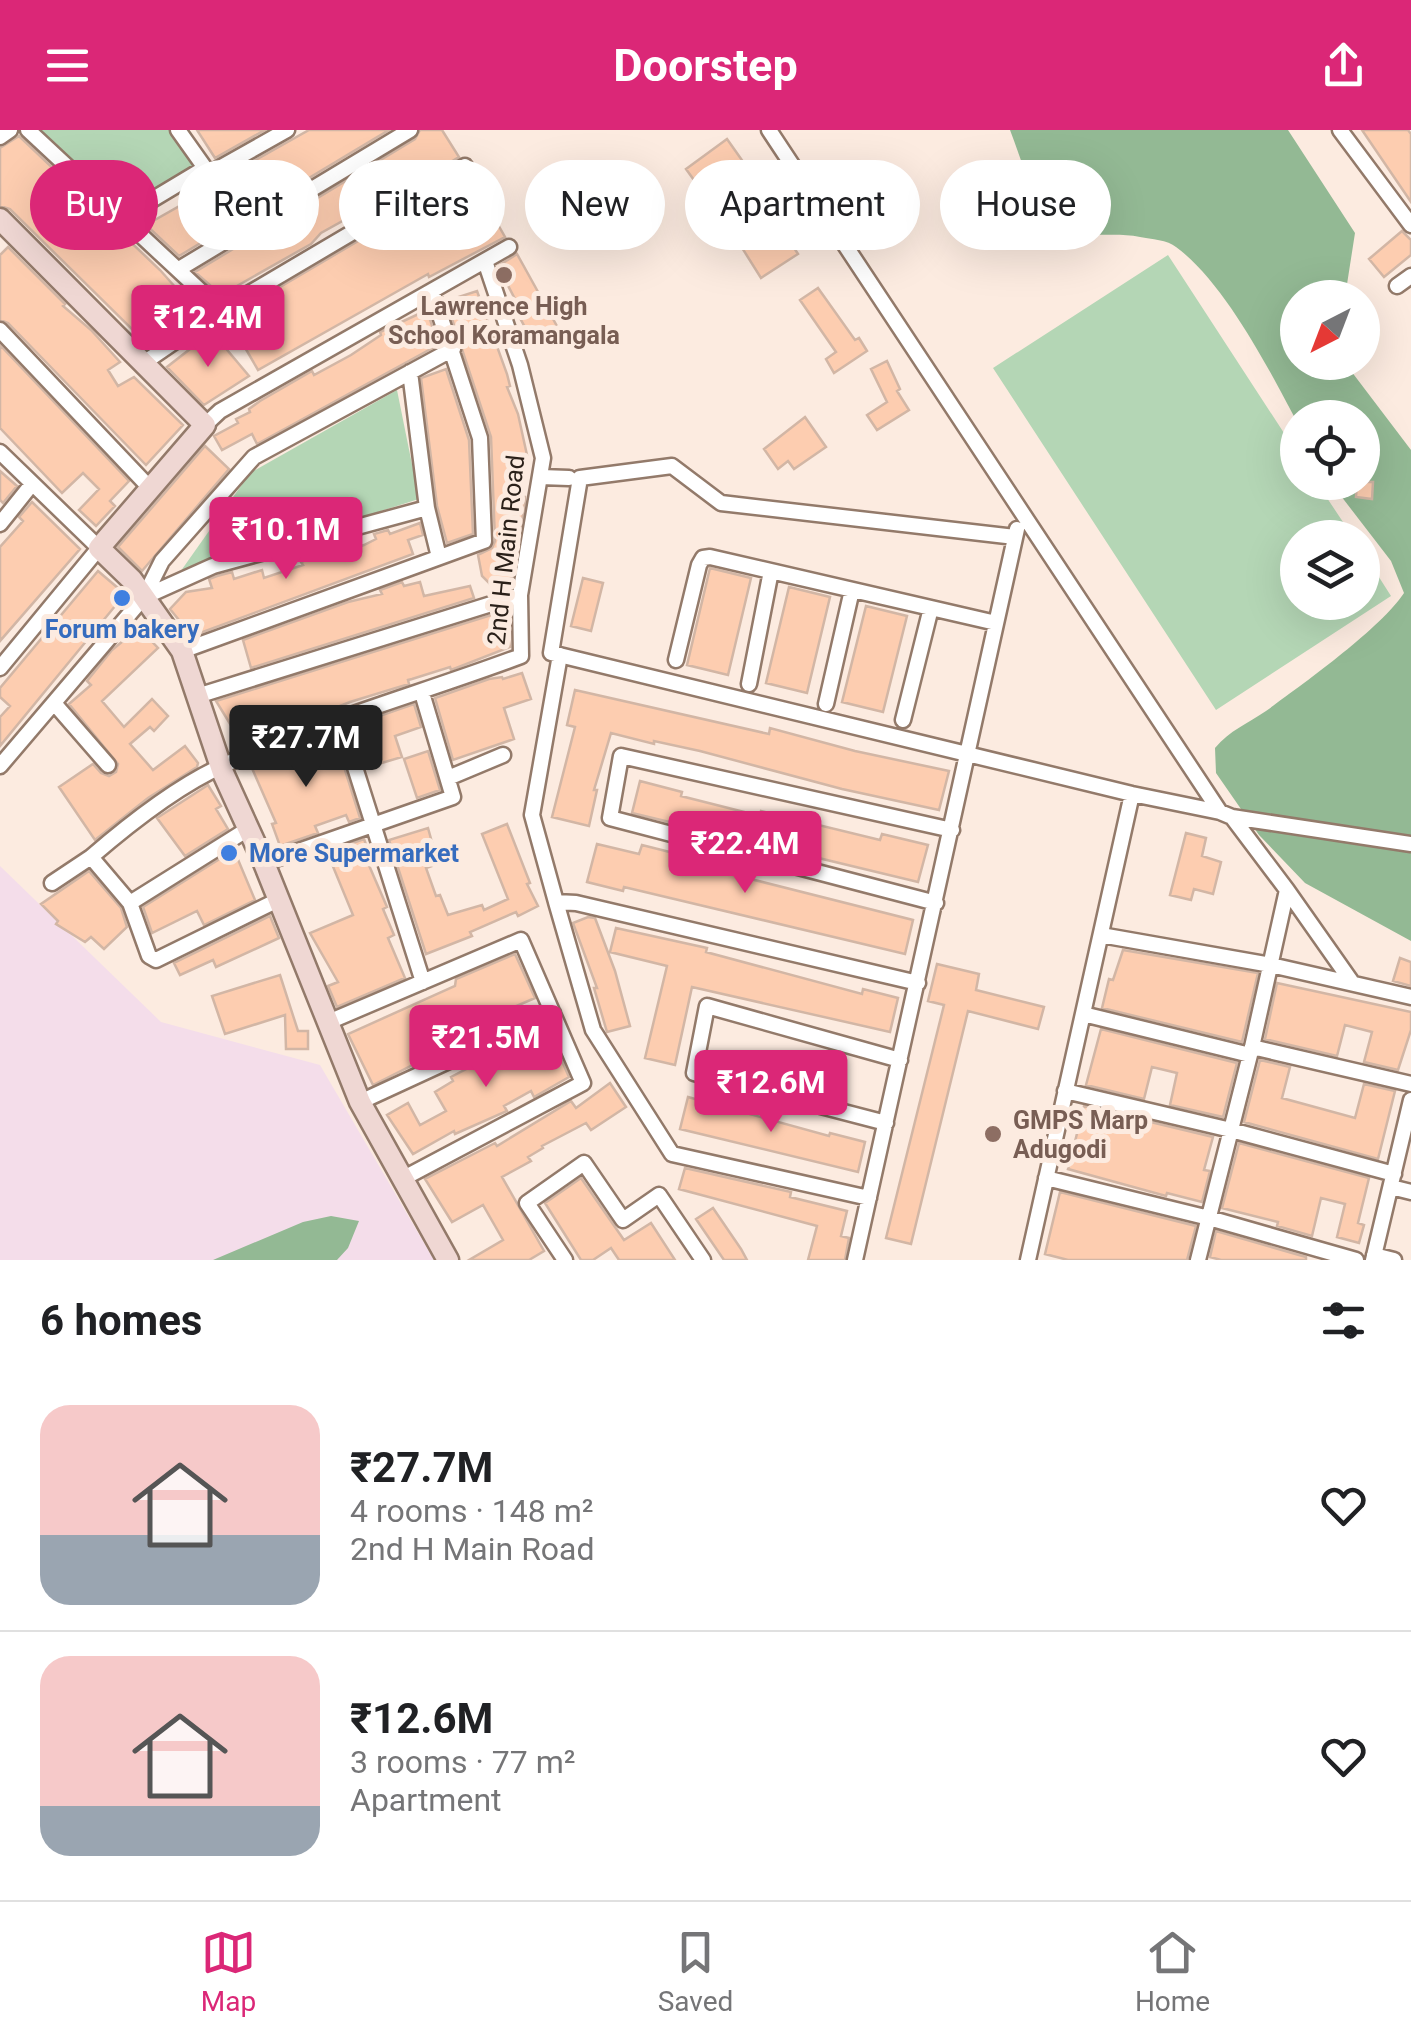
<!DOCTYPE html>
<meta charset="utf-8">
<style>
:root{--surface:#fff;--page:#f6f6f6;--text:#202124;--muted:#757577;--line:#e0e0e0;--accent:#db2777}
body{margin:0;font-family:Roboto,sans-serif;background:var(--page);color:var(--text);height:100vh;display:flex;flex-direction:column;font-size:38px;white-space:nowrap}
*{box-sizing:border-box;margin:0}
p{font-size:32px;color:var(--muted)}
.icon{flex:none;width:55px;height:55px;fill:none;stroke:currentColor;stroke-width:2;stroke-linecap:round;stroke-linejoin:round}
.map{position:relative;height:1130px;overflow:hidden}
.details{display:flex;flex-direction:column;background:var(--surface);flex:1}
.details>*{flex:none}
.guide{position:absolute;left:30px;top:30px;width:1352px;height:90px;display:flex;gap:20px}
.needle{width:65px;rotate:222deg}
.fabs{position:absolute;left:1280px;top:150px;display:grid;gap:20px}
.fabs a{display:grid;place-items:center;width:100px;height:100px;border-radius:50%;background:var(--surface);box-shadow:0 10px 40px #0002;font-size:50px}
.price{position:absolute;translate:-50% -85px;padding:0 22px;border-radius:10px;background:var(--accent);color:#fff;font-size:32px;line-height:65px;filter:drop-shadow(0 2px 5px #0008)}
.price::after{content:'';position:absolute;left:50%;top:60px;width:30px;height:22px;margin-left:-15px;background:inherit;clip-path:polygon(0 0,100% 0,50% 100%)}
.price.on{background:#222;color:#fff}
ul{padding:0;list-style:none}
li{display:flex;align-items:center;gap:30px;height:250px;padding:0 40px}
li+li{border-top:2px solid var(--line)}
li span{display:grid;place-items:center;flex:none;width:280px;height:200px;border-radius:30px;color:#555}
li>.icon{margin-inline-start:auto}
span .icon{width:120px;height:120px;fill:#fffc;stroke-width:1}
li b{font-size:42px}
h2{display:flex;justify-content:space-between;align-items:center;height:120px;padding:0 40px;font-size:42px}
.chip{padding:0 35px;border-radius:45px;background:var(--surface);box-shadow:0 10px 40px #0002;font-size:35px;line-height:90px}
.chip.on{background:var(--accent);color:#fff}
header{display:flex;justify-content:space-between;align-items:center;height:130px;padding:0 40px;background:var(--accent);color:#fff;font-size:45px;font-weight:700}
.tabs{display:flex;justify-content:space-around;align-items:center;height:140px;border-top:2px solid var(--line);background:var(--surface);font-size:28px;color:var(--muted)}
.tabs a{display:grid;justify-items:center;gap:5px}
.tabs .on{color:var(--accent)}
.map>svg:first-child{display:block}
.education{fill:#f4ddea}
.green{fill:#b4d6b5}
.forest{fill:#93b994}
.building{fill:#fdcdb0;stroke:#d2b6a5;stroke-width:2.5}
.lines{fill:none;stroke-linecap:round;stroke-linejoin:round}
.street-casing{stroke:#937a6a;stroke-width:19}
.secondary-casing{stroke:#937a6a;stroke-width:25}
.street{stroke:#fff;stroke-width:14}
.secondary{stroke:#efd7d3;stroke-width:20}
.education-dot{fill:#8d6e63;stroke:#fcebe0;stroke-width:4}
.shop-dot{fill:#3f7fe0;stroke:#fcebe0;stroke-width:4}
.labels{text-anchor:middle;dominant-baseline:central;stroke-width:10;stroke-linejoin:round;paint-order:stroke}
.education-label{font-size:25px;font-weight:bold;fill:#785e54;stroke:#fcebe0}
.street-label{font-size:25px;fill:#2a2019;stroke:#fcebe0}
.shop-label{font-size:25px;font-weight:bold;fill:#366cbe;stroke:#fcebe0}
</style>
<header><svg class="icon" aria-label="menu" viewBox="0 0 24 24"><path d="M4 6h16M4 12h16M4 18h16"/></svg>Doorstep<svg class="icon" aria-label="share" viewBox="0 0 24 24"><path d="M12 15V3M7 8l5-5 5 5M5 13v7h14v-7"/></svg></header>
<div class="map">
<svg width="1411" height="1130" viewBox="0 0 1411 1130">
<rect width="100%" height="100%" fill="#fcebe0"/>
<path class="education" d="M 0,736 L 161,892 L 320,935 L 434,1130 L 0,1130 Z"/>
<path class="green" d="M 33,0 L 184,0 L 211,39 L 128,86 Z
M 1168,125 L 1297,323 L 1298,352 L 1317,353 L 1353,407 L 1298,408 L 1298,472 L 1362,472 L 1363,422 L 1391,466 L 1216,580 L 993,238 Z
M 397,260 L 419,369 L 178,445 L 250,343 Z"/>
<path class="forest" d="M 1010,0 L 1288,0 L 1355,103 L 1345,167 L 1298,168 L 1298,232 L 1345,233 L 1411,320 L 1411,811 L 1305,753 L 1259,705 L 1216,643 L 1215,618 C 1230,600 1247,594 1266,581 C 1303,554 1380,499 1404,463 L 1391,431 L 1331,353 L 1362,352 L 1362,288 L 1298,288 L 1297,292 C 1269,239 1224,152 1176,117 C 1168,110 1151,109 1140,107 C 1122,103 1104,106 1087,104 C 1037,96 1026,41 1010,0 Z
M 331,1086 L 359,1091 L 348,1118 L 337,1130 L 213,1130 L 303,1092 Z"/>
<path class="building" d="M 197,0 L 265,0 L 215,28 Z
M 309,0 L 389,0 L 179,126 L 146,95 L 199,65 L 206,77 L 231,62 L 223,49 L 227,46 Z
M 420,0 L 442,0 L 459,27 L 350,92 L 348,88 L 321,103 L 311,114 L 221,165 L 195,142 L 415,9 Z
M 1362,0 L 1408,0 L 1411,4 L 1411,72 Z
M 19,6 L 160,140 L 193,177 L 167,198 L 168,201 L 147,214 L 10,79 L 0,76 L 0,18 Z
M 727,9 L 768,67 L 727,96 L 686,39 Z
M 470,45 L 505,107 L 429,147 L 428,144 L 258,240 L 230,192 L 271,168 L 275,160 Z
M 776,90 L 798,124 L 761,148 L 739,113 Z
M 1402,101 L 1411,110 L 1411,125 L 1384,147 L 1369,129 Z
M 8,117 L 65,174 L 63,176 L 91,200 L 120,232 L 108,240 L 118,256 L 134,247 L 183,295 L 146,335 L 8,193 L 0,190 L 0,125 Z
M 517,124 L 558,198 L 533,212 L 514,177 L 518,175 L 498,136 Z
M 818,158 L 855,210 L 859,208 L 867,221 L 834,243 L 826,229 L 836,222 L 800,170 Z
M 477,161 L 507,244 L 510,256 L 507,257 L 518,284 L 527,325 L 509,329 L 508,366 L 525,367 L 525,373 L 512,447 L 497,461 L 482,446 L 478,425 L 492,418 L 495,411 L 491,307 L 446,171 Z
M 427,180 L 438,215 L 257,314 L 252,304 L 222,320 L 214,306 L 238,293 L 236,289 L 250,282 L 249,279 L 260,271 L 312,241 L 314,245 L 351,225 L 381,205 L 380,202 Z
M 212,202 L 249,246 L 204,275 L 167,237 Z
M 0,215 L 129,351 L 110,371 L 115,376 L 96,396 L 79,380 L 99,359 L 83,343 L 62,363 L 0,298 Z
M 887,231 L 900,259 L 897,261 L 909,280 L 877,300 L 867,285 L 887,272 L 871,239 Z
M 446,239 L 469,310 L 473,404 L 447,413 L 437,376 L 421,248 Z
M 805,287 L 826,317 L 794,339 L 788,331 L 778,339 L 764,319 Z
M 205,316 L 229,339 L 142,441 L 118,417 Z
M 0,341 L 17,356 L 3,373 L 0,370 Z
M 1357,352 L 1373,352 L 1372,369 L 1356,367 Z
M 32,372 L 80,419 L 0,511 L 0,417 L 23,391 L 19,387 Z
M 420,393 L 423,405 L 408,410 L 413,424 L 192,506 L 170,479 L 186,462 L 212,458 L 209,449 L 217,446 L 232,442 L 234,449 L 262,440 L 264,448 L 303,435 L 301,432 L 333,419 L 335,424 L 364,415 L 376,409 L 374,404 L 388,400 L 390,404 Z
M 710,438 L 751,448 L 728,545 L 687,535 Z
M 98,441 L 125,464 L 0,616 L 0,587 L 10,576 L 0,567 L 0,558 Z
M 583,448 L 603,453 L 591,501 L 571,496 Z
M 402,452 L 404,456 L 420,452 L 424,466 L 470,456 L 474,468 L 251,538 L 243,510 L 348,472 L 382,464 L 380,460 Z
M 789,457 L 830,467 L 807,563 L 766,553 Z
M 866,476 L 907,486 L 883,582 L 842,572 Z
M 504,481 L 510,517 L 451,540 L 450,537 L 412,549 L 408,550 L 409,554 L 350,572 L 270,604 L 269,601 L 243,615 L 216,571 Z
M 139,498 L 158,518 L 102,571 L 124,597 L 152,569 L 168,586 L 154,601 L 150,597 L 130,614 L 153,640 L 185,616 L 198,633 L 197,637 L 148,668 L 95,710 L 59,657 L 93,634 L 101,643 L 109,646 L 116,642 L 118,634 L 69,574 L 91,555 L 87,551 L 112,520 Z
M 522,543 L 531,569 L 504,578 L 514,609 L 453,630 L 435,568 L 489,549 L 502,547 L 503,549 Z
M 575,560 L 769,604 L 770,598 L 855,621 L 949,641 L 939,680 L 842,659 L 700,621 L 654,611 L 654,614 L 611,603 L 594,660 L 597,660 L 589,696 L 552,687 L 575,597 L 567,595 Z
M 414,574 L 421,597 L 395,606 L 402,627 L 375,635 L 362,592 Z
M 335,608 L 360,688 L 349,692 L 346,685 L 315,696 L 318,703 L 280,716 L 272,694 L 276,693 L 251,636 L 293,618 L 295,624 Z
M 428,621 L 440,660 L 417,668 L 404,629 Z
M 640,651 L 682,662 L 681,666 L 760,686 L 761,681 L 880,710 L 882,704 L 928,715 L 918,752 L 632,683 Z
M 208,655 L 221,676 L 216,679 L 228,699 L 185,726 L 157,688 Z
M 507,694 L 530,753 L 527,754 L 538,776 L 518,786 L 516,782 L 470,802 L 472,806 L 426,824 L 389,710 L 428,698 L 438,734 L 426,738 L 436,766 L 440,765 L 448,785 L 482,775 L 484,780 L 508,769 L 482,704 Z
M 1186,703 L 1206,708 L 1202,726 L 1221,732 L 1213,764 L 1194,759 L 1191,770 L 1170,765 Z
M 364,709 L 372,731 L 368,733 L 387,777 L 383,779 L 394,805 L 388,808 L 405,848 L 337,877 L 328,856 L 338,852 L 310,803 L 353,785 L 327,722 Z
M 597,714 L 639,724 L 642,715 L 725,736 L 723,742 L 913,790 L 905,824 L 624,757 L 623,761 L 587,752 Z
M 234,720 L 255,770 L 204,795 L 197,781 L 152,803 L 143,777 Z
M 89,741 L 121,778 L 127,797 L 104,819 L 91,807 L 85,812 L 56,794 L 58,791 L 41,774 Z
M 270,786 L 279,808 L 216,837 L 213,830 L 180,845 L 174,833 Z
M 588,787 L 595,788 L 615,841 L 630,896 L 607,902 L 594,858 L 597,858 L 573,793 Z
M 616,798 L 707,818 L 706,822 L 862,864 L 863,859 L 898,868 L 890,902 L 692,857 L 675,935 L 645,928 L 667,836 L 610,822 Z
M 1123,820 L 1258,843 L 1242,912 L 1102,878 L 1109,849 L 1113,850 Z
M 515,824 L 535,868 L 507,880 L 508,883 L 453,911 L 454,914 L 373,955 L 348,904 L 455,856 L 456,849 Z
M 1400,828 L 1411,832 L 1411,856 L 1393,851 Z
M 937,834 L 979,844 L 976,860 L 1044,877 L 1038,899 L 968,881 L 911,1114 L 886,1108 L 944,875 L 928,871 Z
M 280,845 L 298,901 L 308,901 L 308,919 L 286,919 L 285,885 L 225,904 L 212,866 Z
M 1277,853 L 1411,882 L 1411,900 L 1398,940 L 1364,932 L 1372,902 L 1345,895 L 1337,926 L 1265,909 Z
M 547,897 L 569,947 L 534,967 L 531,961 L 504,976 L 507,981 L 455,1004 L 454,1001 L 413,1024 L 387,985 L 408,973 L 420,995 L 446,981 L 435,962 L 453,951 L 451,947 Z
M 1101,899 L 1237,933 L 1223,987 L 1170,975 L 1177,943 L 1152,937 L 1144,969 L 1086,955 Z
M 1260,930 L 1290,937 L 1282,968 L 1355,988 L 1364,954 L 1395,961 L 1378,1029 L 1244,992 Z
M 610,953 L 626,977 L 591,1000 L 586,993 L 542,1016 L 543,1018 L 528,1027 L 531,1031 L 502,1047 L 544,1121 L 529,1130 L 469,1130 L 503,1110 L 483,1075 L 452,1092 L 425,1049 L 495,1013 L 497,1016 L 571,971 L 576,978 Z
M 688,967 L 829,1006 L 830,1003 L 865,1012 L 858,1042 L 680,999 Z
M 1084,976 L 1213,1007 L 1204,1040 L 1210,1041 L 1202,1072 L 1167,1063 L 1166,1066 L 1068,1039 Z
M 1239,1013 L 1369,1048 L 1358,1093 L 1364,1095 L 1359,1113 L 1337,1107 L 1345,1074 L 1321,1068 L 1312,1106 L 1277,1096 L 1278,1092 L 1222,1078 Z
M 685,1038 L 791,1062 L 790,1067 L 847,1081 L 841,1106 L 849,1108 L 845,1130 L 808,1130 L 817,1096 L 679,1059 Z
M 581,1048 L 624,1110 L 651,1093 L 675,1130 L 619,1130 L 611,1118 L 593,1130 L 581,1130 L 545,1073 Z
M 1060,1062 L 1196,1096 L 1187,1130 L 1068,1130 L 1045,1124 Z
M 713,1078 L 741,1119 L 747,1130 L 724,1130 L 696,1089 Z
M 1216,1101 L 1306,1127 L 1306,1130 L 1221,1130 L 1210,1127 Z"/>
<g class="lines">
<g class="street-casing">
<path id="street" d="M 28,0 L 221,180
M 769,0 L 1220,682
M 1340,0 L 1411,95
M 0,7 L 10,0
M 198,50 L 287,0
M 120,74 L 130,83 L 205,38 L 178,0
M 179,139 L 410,0
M 1397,156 L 1411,146
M 0,200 L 149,357
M 145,232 L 221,180 L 465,36
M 410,242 L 427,378 L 439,427
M 205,295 L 220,281 L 509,117
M 0,322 L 99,418 L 0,538
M 541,347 L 569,348
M 0,394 L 32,354
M 1015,407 L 721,373 L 672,336 L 580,348 L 551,523 L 1132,664 L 1220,682 L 1232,687 L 1411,714
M 144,467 L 213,436 L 427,378
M 182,521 L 484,411 L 480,308 L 432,161
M 676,530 L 699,435 L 703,428 L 710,427 L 996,493
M 749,554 L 771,441
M 197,566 L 520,465
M 54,573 L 108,635
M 826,574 L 852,460
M 340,590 L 423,852
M 903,590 L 931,478
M 0,636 L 144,467 L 162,431 L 254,327 L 453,219
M 448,648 L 503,625
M 248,699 L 130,773 L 91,727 C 128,695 179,655 224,635 C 320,591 422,563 521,526 L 520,465 L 543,328 L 520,235 L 485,131
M 264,733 L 453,667 L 422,563
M 52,753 L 91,727
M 1287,760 L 1351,851
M 556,772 L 532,685 L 560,525
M 130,773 L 149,826 L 156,830 L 278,770
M 936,773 L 610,688 L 621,626 L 952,700
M 1101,805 L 1271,835 L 1411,867
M 1083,884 L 1250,925
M 326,893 L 521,810 L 583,953 L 404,1048
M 1252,917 L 1411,954
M 1065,961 L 1231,1000 L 1394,1044
M 360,972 L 553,883
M 886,993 L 694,943 L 707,876 L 900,930
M 1046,1048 L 1209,1088 L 1356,1130
M 1391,1057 L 1411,1062
M 869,1068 L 672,1024 L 593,900 L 556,772 L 576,773 L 918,853
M 1374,1125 L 1394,1130
M 565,1130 L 527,1073 L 584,1033 L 623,1090 L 659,1065 L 703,1130
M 855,1130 L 1017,399
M 1028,1130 L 1132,664
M 1198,1130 L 1252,917 L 1287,760 L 1232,687
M 1373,1130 L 1411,970"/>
</g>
<g class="secondary-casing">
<path id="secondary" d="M 0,89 L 205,295 L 99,418 L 132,450 L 182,521 L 223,643 L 264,733 L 360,972 L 448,1130"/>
</g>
<use href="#street" class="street"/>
<use href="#secondary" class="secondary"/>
</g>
<g class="education-dot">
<circle cx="504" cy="145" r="10"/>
<circle cx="993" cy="1004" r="10"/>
</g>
<g class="shop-dot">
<circle cx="122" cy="468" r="10"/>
<circle cx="229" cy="723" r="10"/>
</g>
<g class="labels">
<g class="education-label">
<text x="504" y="176">Lawrence High<tspan x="504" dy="29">School Koramangala</tspan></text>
<text x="1013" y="990" text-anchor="start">GMPS Marp<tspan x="1013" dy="29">Adugodi</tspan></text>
</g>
<g class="street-label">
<text transform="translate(506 420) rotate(-84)">2nd H Main Road</text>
</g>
<g class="shop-label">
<text x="122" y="499">Forum bakery</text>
<text x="249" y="723" text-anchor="start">More Supermarket</text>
</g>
</g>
</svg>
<div class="fabs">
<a><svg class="needle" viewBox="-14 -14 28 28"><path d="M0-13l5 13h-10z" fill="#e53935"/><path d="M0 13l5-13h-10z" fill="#757577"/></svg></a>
<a><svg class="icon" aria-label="locate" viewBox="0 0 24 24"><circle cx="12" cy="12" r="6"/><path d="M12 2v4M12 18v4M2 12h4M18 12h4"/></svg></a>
<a><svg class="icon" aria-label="layers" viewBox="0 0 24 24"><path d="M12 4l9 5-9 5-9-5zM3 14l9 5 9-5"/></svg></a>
</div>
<b class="price" style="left:208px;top:240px">₹12.4M</b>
<b class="price" style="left:286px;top:452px">₹10.1M</b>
<b class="price on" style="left:306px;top:660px">₹27.7M</b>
<b class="price" style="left:745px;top:766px">₹22.4M</b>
<b class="price" style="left:486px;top:960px">₹21.5M</b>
<b class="price" style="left:771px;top:1005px">₹12.6M</b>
<div class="guide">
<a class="chip on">Buy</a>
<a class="chip">Rent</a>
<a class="chip">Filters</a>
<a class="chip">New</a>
<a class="chip">Apartment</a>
<a class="chip">House</a>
</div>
</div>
<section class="details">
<h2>6 homes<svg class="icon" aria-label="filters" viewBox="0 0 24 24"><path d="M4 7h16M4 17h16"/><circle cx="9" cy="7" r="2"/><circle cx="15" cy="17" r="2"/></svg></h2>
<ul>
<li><span style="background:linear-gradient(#f6c9c9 65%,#9aa5b1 0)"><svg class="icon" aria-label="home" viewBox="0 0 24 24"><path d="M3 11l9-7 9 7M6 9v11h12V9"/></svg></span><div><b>₹27.7M</b><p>4 rooms · 148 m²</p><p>2nd H Main Road</p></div><svg class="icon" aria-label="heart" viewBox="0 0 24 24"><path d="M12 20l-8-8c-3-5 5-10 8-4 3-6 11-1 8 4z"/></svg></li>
<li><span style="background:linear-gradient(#f6c9c9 75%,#9aa5b1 0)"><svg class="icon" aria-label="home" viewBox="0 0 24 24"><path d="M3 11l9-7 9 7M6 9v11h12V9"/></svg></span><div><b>₹12.6M</b><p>3 rooms · 77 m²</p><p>Apartment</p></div><svg class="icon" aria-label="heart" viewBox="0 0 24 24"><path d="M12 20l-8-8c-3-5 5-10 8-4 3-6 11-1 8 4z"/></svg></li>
</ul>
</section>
<nav class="tabs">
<a class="on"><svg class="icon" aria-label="map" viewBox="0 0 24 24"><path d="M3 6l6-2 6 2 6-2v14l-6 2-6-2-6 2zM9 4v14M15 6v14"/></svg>Map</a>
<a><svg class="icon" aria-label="saved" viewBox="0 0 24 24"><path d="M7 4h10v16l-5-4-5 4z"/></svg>Saved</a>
<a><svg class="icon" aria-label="home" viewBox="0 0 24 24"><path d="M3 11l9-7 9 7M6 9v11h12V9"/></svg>Home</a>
</nav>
